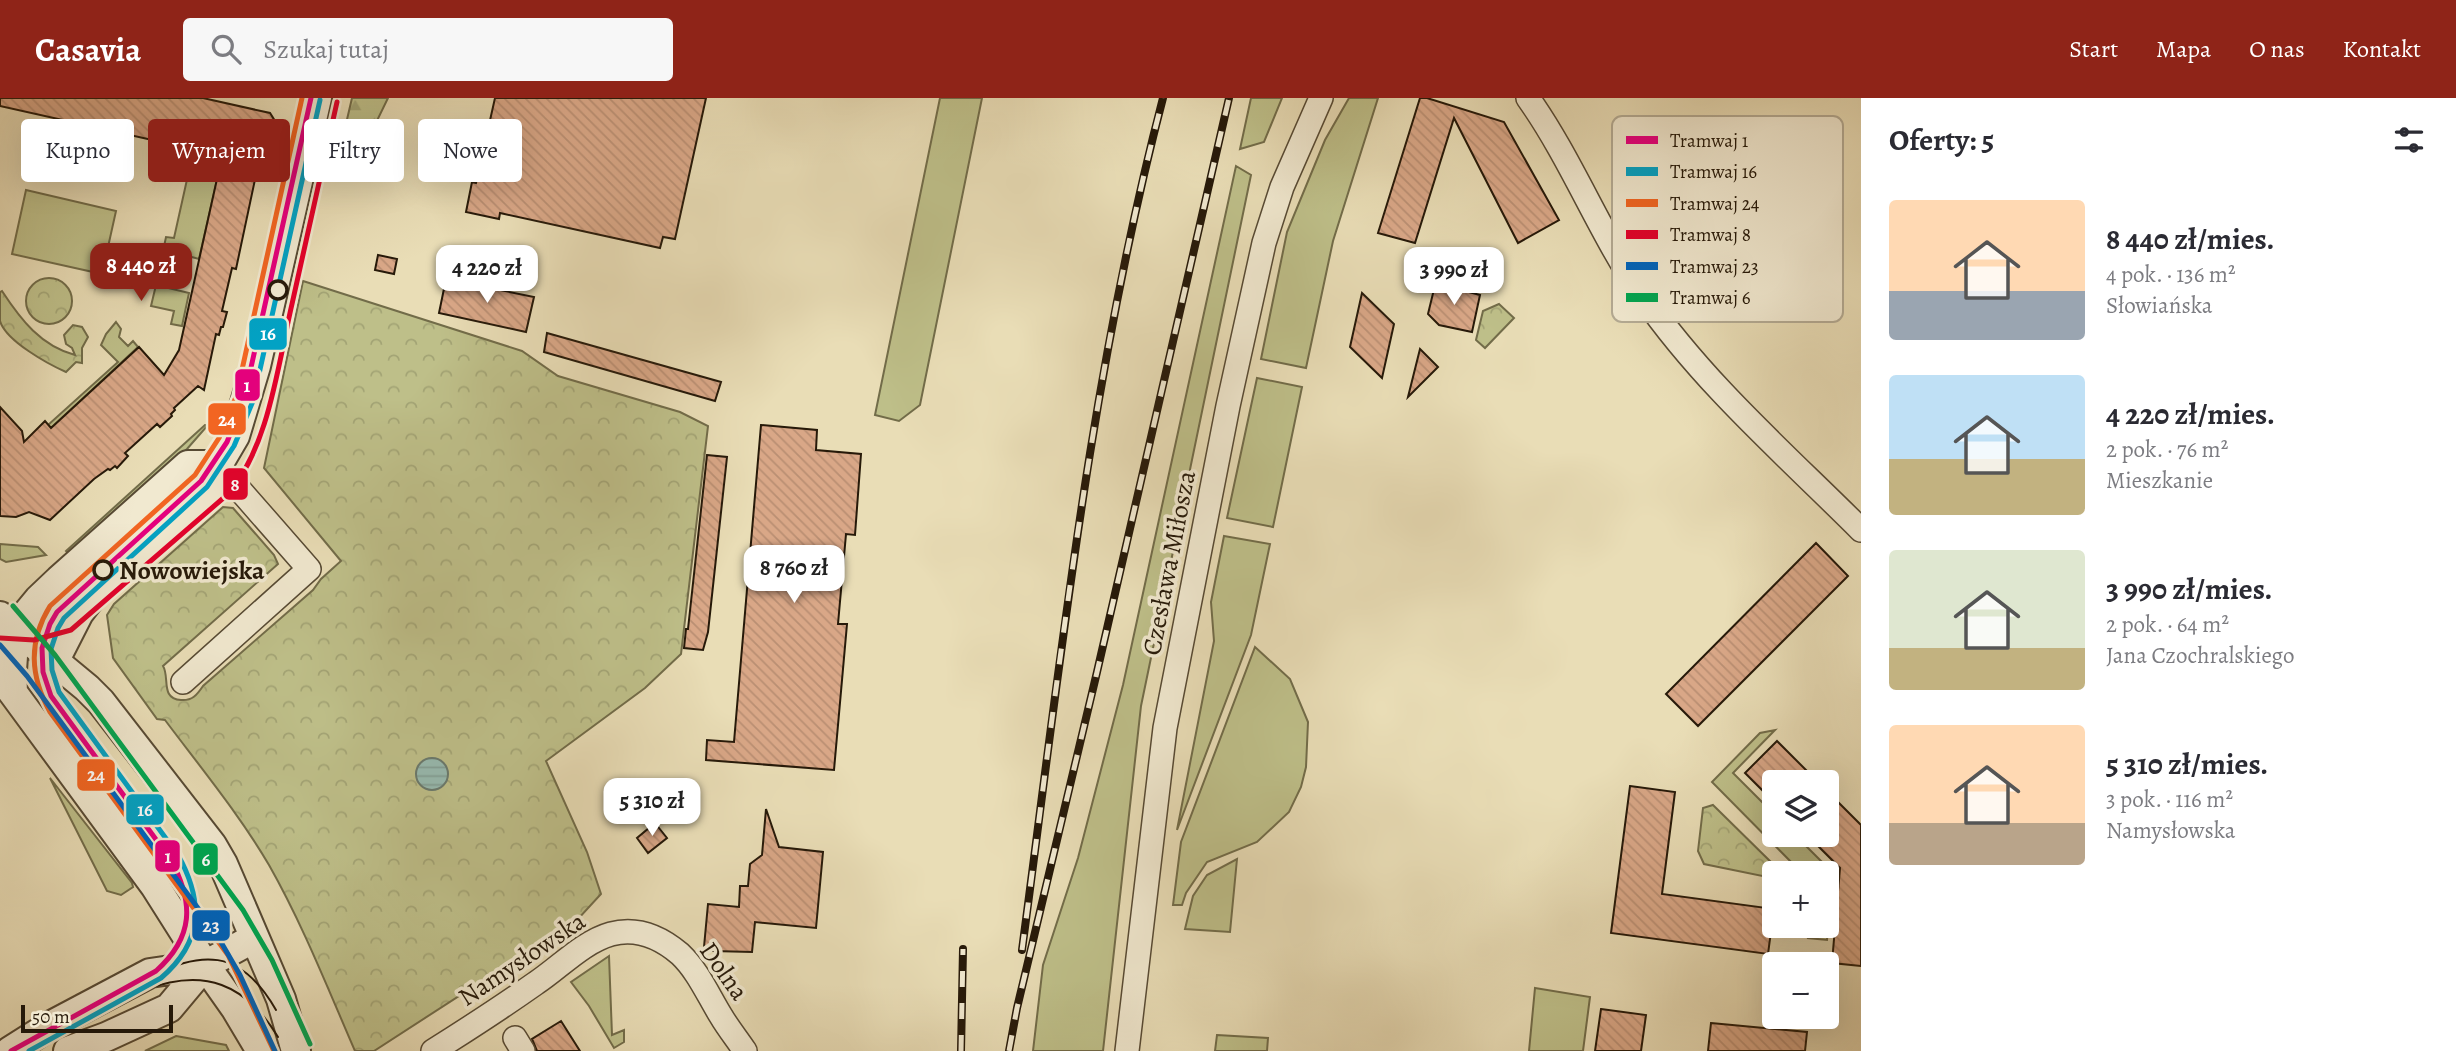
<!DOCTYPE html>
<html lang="pl">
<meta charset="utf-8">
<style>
:root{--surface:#fff;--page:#f7f7f7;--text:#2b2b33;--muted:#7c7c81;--accent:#8f2418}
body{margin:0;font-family:Alegreya,serif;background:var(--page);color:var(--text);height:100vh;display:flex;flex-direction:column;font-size:26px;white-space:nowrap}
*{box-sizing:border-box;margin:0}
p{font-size:23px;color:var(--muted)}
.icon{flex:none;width:38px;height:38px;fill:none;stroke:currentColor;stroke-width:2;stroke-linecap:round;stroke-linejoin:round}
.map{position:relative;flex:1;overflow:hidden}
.drawer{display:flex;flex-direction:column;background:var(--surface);width:595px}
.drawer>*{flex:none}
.top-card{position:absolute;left:21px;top:21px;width:665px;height:63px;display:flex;gap:14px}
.controls{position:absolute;left:1762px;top:672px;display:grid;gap:14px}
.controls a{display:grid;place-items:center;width:77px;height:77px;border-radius:7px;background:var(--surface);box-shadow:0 7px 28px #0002;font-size:35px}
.scale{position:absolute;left:21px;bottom:18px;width:152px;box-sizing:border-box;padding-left:7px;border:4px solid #261909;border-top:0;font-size:19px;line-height:24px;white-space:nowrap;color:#261909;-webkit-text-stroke:5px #f1e9d0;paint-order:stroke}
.price{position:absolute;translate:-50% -60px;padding:0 16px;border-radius:14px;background:#fff;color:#222;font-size:23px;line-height:46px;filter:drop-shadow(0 2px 4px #0008)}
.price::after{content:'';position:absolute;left:50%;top:42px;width:21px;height:16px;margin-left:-10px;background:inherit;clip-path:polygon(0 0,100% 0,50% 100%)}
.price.current{background:var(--accent);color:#fff}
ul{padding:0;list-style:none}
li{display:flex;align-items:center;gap:21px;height:175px;padding:0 28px}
li span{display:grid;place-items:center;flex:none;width:196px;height:140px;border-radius:7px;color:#555}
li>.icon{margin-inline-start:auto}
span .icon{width:84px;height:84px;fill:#fffc;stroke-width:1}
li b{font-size:30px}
h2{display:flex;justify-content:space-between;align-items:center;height:84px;padding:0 28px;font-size:30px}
.chip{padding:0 24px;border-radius:7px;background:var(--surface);box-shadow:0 7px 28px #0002;font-size:24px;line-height:63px}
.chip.current{background:var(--accent);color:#fff}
header{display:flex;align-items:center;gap:42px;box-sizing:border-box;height:98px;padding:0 35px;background:var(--accent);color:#fff}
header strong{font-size:33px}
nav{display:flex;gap:38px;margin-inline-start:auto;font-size:24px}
.search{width:490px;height:63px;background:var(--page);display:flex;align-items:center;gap:18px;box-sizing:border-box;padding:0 24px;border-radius:7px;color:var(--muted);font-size:26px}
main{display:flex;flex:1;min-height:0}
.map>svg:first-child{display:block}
.grass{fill:#bebf89;stroke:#726c49;stroke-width:2}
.forest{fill:url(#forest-firs);stroke:#726c49;stroke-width:2}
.park{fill:url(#park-crowns);stroke:#726c49;stroke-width:2}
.water{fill:url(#water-rules);stroke:#6a7a6e;stroke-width:2}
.building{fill:url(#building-back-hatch);stroke:#261909;stroke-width:2}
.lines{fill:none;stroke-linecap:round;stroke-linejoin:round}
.minor-casing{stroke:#574a34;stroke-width:26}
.tertiary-casing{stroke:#574a34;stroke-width:32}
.minor{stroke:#f1e9d0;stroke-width:23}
.tertiary{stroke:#f1e9d0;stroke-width:28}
.tram{stroke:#261909;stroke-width:2}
.rail-casing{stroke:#261909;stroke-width:8}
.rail{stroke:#f1e9d0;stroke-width:5;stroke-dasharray:16;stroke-linecap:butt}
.tram-1-casing{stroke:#f1e9d0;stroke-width:10}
.tram-2-casing{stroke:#f1e9d0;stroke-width:10}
.tram-3-casing{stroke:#f1e9d0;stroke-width:10}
.tram-4-casing{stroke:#f1e9d0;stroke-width:10}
.tram-5-casing{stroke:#f1e9d0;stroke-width:10}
.tram-6-casing{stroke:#f1e9d0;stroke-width:10}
.tram-1{stroke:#e5007d;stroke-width:5}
.tram-2{stroke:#02a2c4;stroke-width:5}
.tram-3{stroke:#f26522;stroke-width:5}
.tram-4{stroke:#e4002b;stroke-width:5}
.tram-5{stroke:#0065bd;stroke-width:5}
.tram-6{stroke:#00a651;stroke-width:5}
.stop-dot{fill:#f1e9d0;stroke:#261909;stroke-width:3.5}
.labels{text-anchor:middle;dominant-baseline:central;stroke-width:7;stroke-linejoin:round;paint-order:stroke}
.street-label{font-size:26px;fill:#261909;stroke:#f1e9d0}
.stop-label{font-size:26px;font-weight:bold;fill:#261909;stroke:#f1e9d0;text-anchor:start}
.key{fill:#f1e9d0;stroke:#b4ab94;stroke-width:2}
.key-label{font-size:19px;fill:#261909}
.line-badge{stroke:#f1e9d0;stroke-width:2.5}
.badge-label{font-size:19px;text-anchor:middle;font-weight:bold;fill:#fff}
</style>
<header>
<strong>Casavia</strong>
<div class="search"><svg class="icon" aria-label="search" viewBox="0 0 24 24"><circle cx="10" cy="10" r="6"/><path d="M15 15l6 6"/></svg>Szukaj tutaj</div>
<nav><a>Start</a><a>Mapa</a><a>O nas</a><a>Kontakt</a></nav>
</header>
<main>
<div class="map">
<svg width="1861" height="953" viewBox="0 0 1861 953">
<defs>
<pattern id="forest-firs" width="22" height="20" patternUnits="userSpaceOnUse" patternTransform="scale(1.75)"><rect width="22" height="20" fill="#bebf89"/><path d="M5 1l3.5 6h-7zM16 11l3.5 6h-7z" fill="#a3a475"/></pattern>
<pattern id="park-crowns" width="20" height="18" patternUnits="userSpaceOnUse" patternTransform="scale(1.75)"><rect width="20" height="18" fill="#bebf89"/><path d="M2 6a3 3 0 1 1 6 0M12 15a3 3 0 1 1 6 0" fill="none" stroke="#a3a475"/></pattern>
<pattern id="water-rules" width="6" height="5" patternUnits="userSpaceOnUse" patternTransform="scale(1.75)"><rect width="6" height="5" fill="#97bbb1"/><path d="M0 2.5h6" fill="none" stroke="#82a097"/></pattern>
<pattern id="building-back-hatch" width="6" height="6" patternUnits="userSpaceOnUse" patternTransform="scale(1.75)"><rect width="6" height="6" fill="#d9a787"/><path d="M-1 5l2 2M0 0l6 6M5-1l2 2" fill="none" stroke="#ba8f73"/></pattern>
</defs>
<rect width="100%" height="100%" fill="#e9ddb6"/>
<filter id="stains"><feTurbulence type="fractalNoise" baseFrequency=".00286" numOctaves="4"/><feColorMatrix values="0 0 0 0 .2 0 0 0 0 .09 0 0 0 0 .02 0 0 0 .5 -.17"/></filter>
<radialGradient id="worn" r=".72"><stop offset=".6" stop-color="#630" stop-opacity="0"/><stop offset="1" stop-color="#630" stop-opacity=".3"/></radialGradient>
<path class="grass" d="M 940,0 L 982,0 L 920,307 L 899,323 L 875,317 Z
M 1251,0 L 1282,0 L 1264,44 L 1240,51 Z
M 1349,0 L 1378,0 L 1333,143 L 1306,270 L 1261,261 L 1287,134 L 1325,42 Z
M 199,59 L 221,64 L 199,161 L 188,158 L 186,163 L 162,158 L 166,139 L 174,140 L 190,68 Z
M 1236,68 L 1251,77 L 1141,608 L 1103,953 L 1033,953 L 1043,867 L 1078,760 L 1123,587 Z
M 26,92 L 116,113 L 102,176 L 12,156 Z
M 156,187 L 189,195 L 182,228 L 171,226 L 174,213 L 151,208 Z
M 116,224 L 121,231 L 119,239 L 128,248 L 133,243 L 138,249 L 51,330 L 48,327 L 118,264 L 101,247 L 106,236 Z
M 1257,280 L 1302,289 L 1273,429 L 1227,420 Z
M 205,327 L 208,327 L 187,351 L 156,381 L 70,457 L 66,453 Z
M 1224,438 L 1270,446 L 1251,537 L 1177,732 L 1214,543 L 1211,504 Z
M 0,446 L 38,449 L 46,457 L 6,464 L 0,461 Z
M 1255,549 L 1290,581 L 1308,624 L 1306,669 L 1301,689 L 1289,714 L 1257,744 L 1207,764 L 1186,795 L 1182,807 L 1173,807 L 1181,744 Z
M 1775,632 L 1733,675 L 1774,716 L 1774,737 L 1795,737 L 1832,774 L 1827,842 L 1808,840 L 1810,828 L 1827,828 L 1827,775 L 1802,775 L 1712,684 L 1760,635 Z
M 50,680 L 132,785 L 133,789 L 121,797 L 107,793 Z
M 1237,761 L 1230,834 L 1185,831 L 1193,798 L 1207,777 Z
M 609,858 L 612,937 L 624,932 L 624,944 L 614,950 L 589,908 L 571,884 Z
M 1535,890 L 1590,899 L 1583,953 L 1529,953 Z
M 1217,937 L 1268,940 L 1267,953 L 1215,953 Z
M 176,938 L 226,947 L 229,953 L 145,953 Z"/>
<path class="forest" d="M 352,0 L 388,0 L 372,33 L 365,42 L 345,55 L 335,73 Z"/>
<path class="park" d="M26 203a23 23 0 1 1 46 0a23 23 0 1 1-46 0Z
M 303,183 L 522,253 L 558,278 L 680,314 L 708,328 L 681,556 L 645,590 L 546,663 L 587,754 L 601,796 L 578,821 L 374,953 L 355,953 C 328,891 303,827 269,767 C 239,716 201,670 165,622 L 157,621 L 113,560 L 107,517 L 114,506 L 223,409 L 233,410 L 274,457 L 278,466 L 163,568 C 170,579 160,601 181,602 C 192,603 197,597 203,588 L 313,492 L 321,481 L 341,463 L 264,370 Z
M 2,193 C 21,222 41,248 75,257 L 72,250 L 66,246 L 64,237 L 73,227 L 82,229 L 88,239 L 82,250 L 82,265 L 76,264 L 66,274 C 48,266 6,243 0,223 C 0,215 0,202 0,194 Z
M 1499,206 L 1514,220 L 1485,250 L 1476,242 L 1483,213 Z
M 1713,707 L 1778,771 L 1772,780 L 1704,766 L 1698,753 L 1703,710 Z"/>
<path class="water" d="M416 676a16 16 0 1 1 32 0a16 16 0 1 1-32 0Z"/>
<path class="building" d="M 0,0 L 203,0 L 270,15 L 275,23 L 263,74 L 257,72 L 236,171 L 232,170 L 222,213 L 227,214 L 223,229 L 221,229 L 219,237 L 216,236 L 204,292 L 198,288 L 174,310 L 175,312 L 171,316 L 172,318 L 160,329 L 157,326 L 125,355 L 128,358 L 117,370 L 115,368 L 110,372 L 108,371 L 94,381 L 50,422 L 29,414 L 16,419 L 0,418 L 0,309 L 22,333 L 24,344 L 45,323 L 51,330 L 139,249 L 164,277 L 179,252 L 221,63 L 214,62 L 215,56 L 0,8 Z
M 495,0 L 706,0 L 675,141 L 663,139 L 660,150 L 500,115 L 499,121 L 466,114 L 472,84 L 476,85 Z
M 1420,0 L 1427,0 L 1504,24 L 1559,122 L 1518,145 L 1454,20 L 1415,145 L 1378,135 Z
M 378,157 L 397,161 L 394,176 L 375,172 Z
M 446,181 L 534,199 L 526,234 L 439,215 Z
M 1436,183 L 1466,189 L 1465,193 L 1480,197 L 1472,234 L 1439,227 L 1428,216 Z
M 1362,195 L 1394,226 L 1382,280 L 1350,249 Z
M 547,235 L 721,284 L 715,303 L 544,254 Z
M 1420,251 L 1438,269 L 1408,299 Z
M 761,327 L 817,332 L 816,352 L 861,356 L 855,437 L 846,436 L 838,526 L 847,526 L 834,672 L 706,662 L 707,642 L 734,644 Z
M 707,357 L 727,359 L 708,534 L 703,552 L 684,550 L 686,531 L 688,531 Z
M 1816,445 L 1848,478 L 1698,628 L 1666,596 Z
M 1777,643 L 1818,684 L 1774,684 L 1774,704 L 1745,675 Z
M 1630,688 L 1675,694 L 1662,796 L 1774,811 L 1768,856 L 1611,835 Z
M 1827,693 L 1861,727 L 1861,868 L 1832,865 L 1840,770 L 1807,737 L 1827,737 Z
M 766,711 L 779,749 L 823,754 L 816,830 L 755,824 L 752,854 L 713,853 L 713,850 L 704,849 L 708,806 L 739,809 L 740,788 L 748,788 L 750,766 L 762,757 Z
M 655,725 L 667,740 L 648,755 L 637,740 Z
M 1601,911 L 1646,917 L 1641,953 L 1595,953 Z
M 561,923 L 580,953 L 537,953 L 532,941 Z
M 1711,925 L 1807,934 L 1805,953 L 1708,953 Z"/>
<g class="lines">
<g class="minor-casing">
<path id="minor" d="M 1528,0 C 1572,62 1600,136 1643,198 C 1704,286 1786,357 1861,432
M 183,584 L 309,471 L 218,367
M 515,940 L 523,953
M 433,953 C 468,931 502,909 536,885 C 560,869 583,844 611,836 C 637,829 660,839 680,856 C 698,873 708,897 721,918 C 728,930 737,941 745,953
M 1127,953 L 1165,630 L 1228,308 L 1264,145 L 1282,89 L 1321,0"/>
</g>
<g class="tertiary-casing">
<path id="tertiary" d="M 0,518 L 87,590 L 101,604 L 212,747 L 223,766 L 281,901 L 296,953
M 54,564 L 79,515 L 92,498 L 209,394 L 218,367 L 235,338 L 256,268 L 317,0
M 0,577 L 155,788 L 205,867 L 236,911 L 261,953
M 13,594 L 12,572 L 15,530 L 39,501 L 59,482 L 188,367 L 218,367
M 10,953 L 48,929 L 150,875 L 205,867
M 68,953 L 106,939 L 169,910 L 205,867 L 254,840"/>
</g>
<use href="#minor" class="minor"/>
<use href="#tertiary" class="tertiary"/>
<path class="tram" d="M 256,245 L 280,178
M 143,882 C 201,852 240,849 276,912
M 145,892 C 204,869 246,886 278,939"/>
<g class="rail-casing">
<path id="rail" d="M 1022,852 C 1060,567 1090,279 1163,0
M 961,953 L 963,851
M 1009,953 L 1017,910 L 1097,574 L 1229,0"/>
</g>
<use href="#rail" class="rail"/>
<g class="tram-1-casing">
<path id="tram-1" d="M 11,953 L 156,873 C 194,839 194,805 171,762 L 51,598 L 43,574 L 42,550 L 50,526 L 57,514 L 201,383 L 227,344 L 244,301 L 311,0"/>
</g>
<g class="tram-2-casing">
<path id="tram-2" d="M 29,953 L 161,880 C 203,844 204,804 178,757 L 59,594 L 52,572 L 51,551 L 58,530 L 64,520 L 207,389 L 234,348 L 253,303 L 320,2"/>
</g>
<g class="tram-3-casing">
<path id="tram-3" d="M 274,953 L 228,857 L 50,614 C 30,578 28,544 50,508 L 195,377 L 219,340 L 236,299 L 302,0"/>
</g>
<g class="tram-4-casing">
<path id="tram-4" d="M 0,540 L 34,542 L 71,532 L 228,396 C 269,349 278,266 292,206 C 307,139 322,71 337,4"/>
</g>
<g class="tram-5-casing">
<path id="tram-5" d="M 0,547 L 27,578 L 214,832 L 240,877 L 275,953"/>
</g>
<g class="tram-6-casing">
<path id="tram-6" d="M 13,508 L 55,557 L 243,812 L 272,862 L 310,946"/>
</g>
<use href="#tram-1" class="tram-1"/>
<use href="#tram-2" class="tram-2"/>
<use href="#tram-3" class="tram-3"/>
<use href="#tram-4" class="tram-4"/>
<use href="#tram-5" class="tram-5"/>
<use href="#tram-6" class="tram-6"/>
</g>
<g class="stop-dot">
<circle cx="278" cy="192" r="9"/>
<circle cx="103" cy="472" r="9"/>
</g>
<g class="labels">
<g class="street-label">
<text transform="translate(1169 465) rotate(-79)">Czesława Miłosza</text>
<text transform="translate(522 861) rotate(-34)">Namysłowska</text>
<text transform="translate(724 873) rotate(55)">Dolna</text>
</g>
<g class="stop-label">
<text x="119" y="472">Nowowiejska</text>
</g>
</g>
<rect x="1612" y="18" width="231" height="206" rx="10" class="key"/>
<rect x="1626" y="38" width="32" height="8" fill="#e5007d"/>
<rect x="1626" y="69" width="32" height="9" fill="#02a2c4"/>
<rect x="1626" y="101" width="32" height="8" fill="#f26522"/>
<rect x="1626" y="132" width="32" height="9" fill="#e4002b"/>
<rect x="1626" y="164" width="32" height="8" fill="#0065bd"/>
<rect x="1626" y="195" width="32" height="9" fill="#00a651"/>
<g class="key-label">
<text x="1670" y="49">Tramwaj 1</text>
<text x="1670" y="80">Tramwaj 16</text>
<text x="1670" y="112">Tramwaj 24</text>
<text x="1670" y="143">Tramwaj 8</text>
<text x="1670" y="175">Tramwaj 23</text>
<text x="1670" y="206">Tramwaj 6</text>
</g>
<g class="line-badge">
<rect x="248" y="219" width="40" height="34" rx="7" fill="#02a2c4"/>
<rect x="234" y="270" width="27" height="34" rx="7" fill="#e5007d"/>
<rect x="207" y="304" width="40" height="34" rx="7" fill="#f26522"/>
<rect x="222" y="369" width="27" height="34" rx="7" fill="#e4002b"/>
<rect x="76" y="660" width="40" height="34" rx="7" fill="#f26522"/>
<rect x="125" y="695" width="40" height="33" rx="7" fill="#02a2c4"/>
<rect x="154" y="741" width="27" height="34" rx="7" fill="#e5007d"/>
<rect x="192" y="744" width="27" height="34" rx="7" fill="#00a651"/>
<rect x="191" y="811" width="40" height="33" rx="7" fill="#0065bd"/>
</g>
<g class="badge-label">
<text x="268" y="242">16</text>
<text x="247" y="294">1</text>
<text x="227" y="328">24</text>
<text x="235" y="393">8</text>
<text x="96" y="683">24</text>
<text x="145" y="718">16</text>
<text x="168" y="765">1</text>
<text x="206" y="768">6</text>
<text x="211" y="834">23</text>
</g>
<rect width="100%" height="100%" filter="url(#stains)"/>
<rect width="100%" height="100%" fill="url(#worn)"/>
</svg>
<div class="controls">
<a><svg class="icon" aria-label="layers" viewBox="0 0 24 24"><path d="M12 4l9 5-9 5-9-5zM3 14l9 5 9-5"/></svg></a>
<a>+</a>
<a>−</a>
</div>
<div class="scale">50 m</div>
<b class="price current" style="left:141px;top:205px">8 440 zł</b>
<b class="price" style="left:487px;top:207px">4 220 zł</b>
<b class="price" style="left:1454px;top:209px">3 990 zł</b>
<b class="price" style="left:794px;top:507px">8 760 zł</b>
<b class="price" style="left:652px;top:740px">5 310 zł</b>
<div class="top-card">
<a class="chip">Kupno</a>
<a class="chip current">Wynajem</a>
<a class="chip">Filtry</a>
<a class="chip">Nowe</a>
</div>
</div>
<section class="drawer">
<h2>Oferty: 5<svg class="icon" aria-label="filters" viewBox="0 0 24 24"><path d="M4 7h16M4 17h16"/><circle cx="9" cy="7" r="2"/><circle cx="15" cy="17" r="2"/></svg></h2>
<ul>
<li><span style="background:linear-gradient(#ffd9b3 65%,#9aa5b1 0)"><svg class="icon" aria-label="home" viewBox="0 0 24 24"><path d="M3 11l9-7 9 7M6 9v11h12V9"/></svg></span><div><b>8 440 zł/mies.</b><p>4 pok. · 136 m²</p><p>Słowiańska</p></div></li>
<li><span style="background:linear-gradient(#bfe0f5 60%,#c2b280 0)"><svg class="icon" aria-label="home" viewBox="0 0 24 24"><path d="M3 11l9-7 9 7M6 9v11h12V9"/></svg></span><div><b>4 220 zł/mies.</b><p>2 pok. · 76 m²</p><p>Mieszkanie</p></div></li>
<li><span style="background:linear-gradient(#dfe7d0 70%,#c2b280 0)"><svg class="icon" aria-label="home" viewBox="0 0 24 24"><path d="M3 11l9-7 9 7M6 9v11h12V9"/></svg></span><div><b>3 990 zł/mies.</b><p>2 pok. · 64 m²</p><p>Jana Czochralskiego</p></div></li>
<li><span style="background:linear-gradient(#ffd9b3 70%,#b9a48a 0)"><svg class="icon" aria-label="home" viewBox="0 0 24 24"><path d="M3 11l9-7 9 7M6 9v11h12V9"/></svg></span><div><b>5 310 zł/mies.</b><p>3 pok. · 116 m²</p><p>Namysłowska</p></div></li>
</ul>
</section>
</main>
